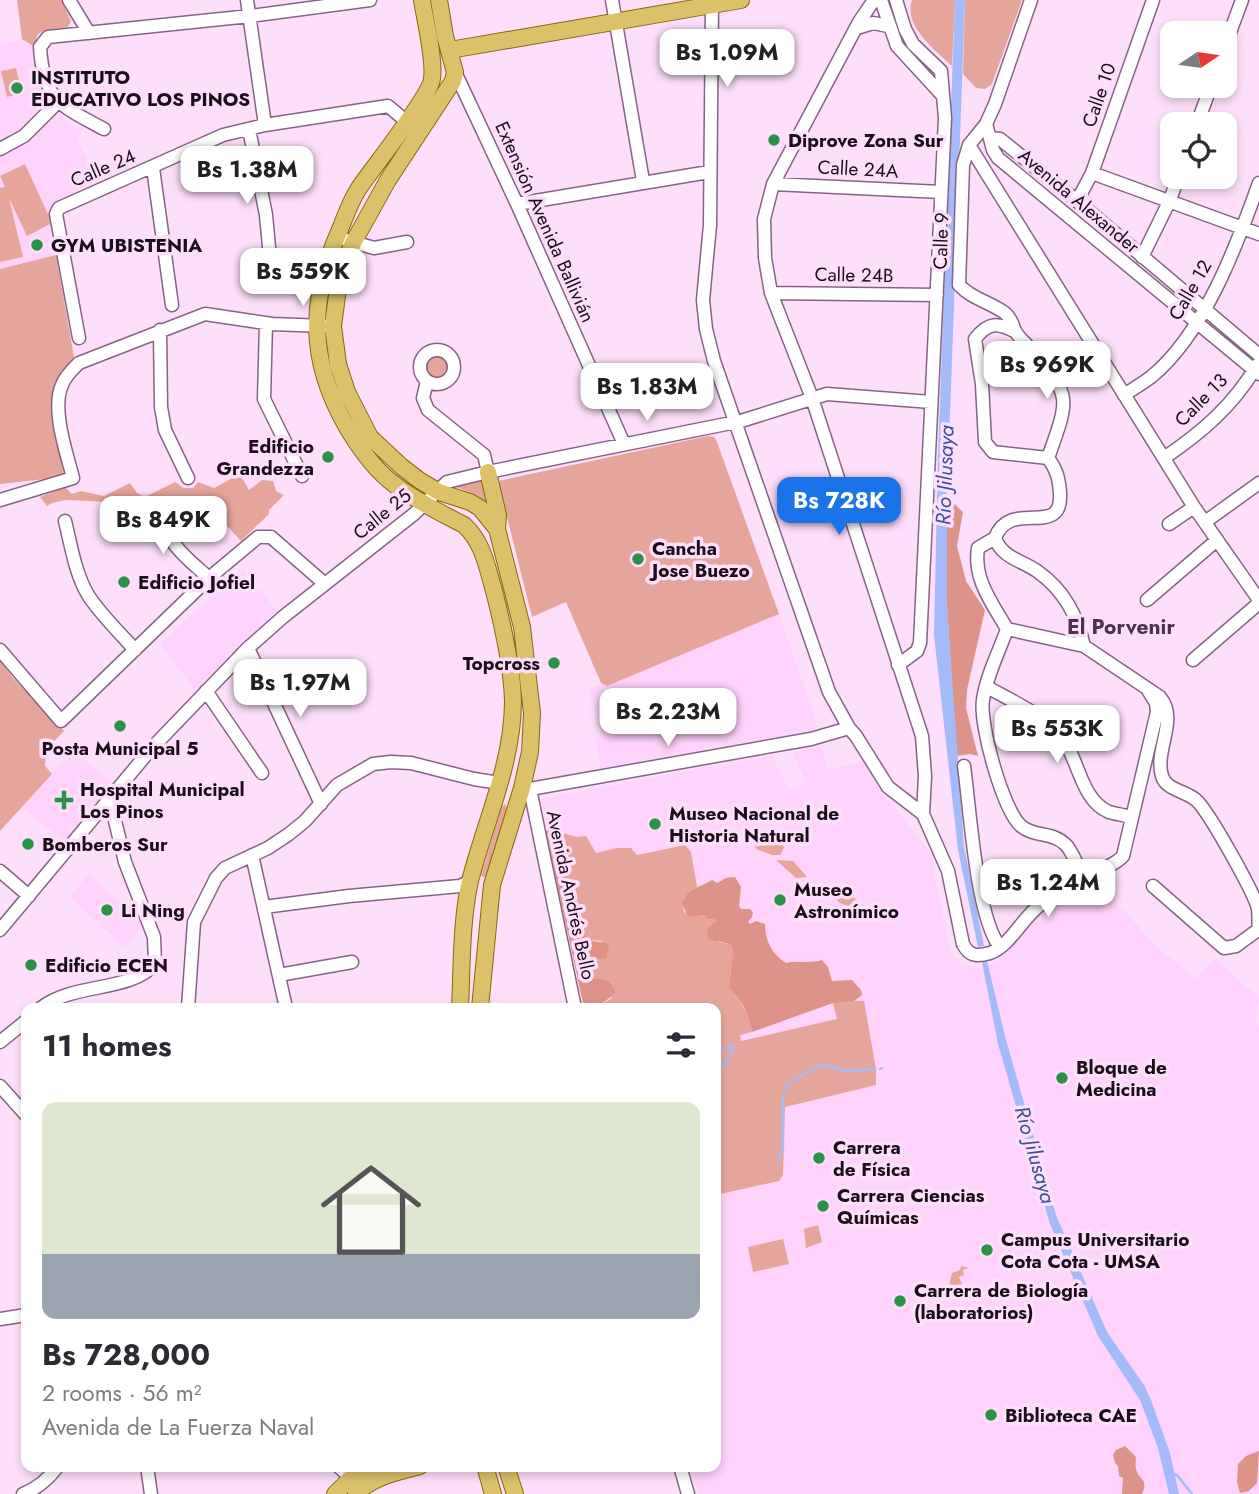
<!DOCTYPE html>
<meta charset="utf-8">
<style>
:root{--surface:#fff;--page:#f2f2f3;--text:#2b2b33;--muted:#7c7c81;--accent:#1a73e8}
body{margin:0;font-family:Jost,sans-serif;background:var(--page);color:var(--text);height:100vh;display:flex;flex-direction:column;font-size:26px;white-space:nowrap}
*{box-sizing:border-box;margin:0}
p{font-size:23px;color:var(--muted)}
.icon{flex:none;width:38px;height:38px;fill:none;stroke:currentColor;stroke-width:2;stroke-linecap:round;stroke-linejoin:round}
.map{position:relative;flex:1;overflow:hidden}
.side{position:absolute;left:21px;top:1003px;width:700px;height:469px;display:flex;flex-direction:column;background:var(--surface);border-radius:14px;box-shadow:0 4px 10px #0003}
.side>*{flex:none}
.needle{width:46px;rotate:77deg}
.tools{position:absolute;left:1160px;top:21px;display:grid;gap:14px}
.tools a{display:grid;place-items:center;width:77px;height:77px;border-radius:14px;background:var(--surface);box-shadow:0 4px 10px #0003;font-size:35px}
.price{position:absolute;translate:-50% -60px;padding:0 16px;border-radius:14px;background:#fff;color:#222;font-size:23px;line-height:46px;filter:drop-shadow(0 2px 4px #0008)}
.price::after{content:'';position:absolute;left:50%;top:42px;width:21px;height:16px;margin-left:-10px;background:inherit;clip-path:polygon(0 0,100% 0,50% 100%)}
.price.selected{background:var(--accent);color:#fff}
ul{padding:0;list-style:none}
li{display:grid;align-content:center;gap:14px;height:371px;padding:0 21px}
li span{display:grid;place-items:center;height:217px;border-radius:14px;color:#555}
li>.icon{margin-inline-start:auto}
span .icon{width:126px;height:126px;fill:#fffc;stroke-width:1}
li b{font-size:30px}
h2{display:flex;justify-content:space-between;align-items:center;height:84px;padding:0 21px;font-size:30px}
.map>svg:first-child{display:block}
.built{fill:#ffd3fb}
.green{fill:#e6a59b}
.forest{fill:#de9388}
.water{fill:#a4baf9}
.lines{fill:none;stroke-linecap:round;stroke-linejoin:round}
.stream{stroke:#a4baf9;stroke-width:2.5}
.minor-casing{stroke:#856483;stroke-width:15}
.major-casing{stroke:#88680d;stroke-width:18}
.minor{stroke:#fff;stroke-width:12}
.major{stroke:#dac16a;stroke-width:16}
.poi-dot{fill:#2a9248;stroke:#fedffb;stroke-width:2.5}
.labels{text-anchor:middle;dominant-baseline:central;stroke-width:7;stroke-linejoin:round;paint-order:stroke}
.poi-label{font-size:19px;font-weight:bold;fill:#1b0e1a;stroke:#fedffb;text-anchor:start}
.street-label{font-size:19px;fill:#1b0e1a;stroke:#fedffb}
.water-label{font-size:21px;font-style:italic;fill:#3b509a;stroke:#fedffb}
.neighbourhood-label{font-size:21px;font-weight:bold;fill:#4f314d;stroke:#fedffb}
</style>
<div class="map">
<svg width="1259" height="1494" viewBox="0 0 1259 1494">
<rect width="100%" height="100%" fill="#fedffb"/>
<path class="built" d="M 22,39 L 35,47 L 39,76 L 49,99 L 58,102 L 60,113 L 72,127 L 84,126 L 77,139 L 98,180 L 55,201 L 50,208 L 56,255 L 0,269 L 0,45 Z
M 243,568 L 277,611 L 195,690 L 160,644 Z
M 779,614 L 816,721 L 817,727 L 813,730 L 601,768 L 595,739 L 603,736 L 588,690 L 601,683 L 607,686 Z
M 822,747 L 828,769 L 863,762 L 883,793 L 930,852 L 949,947 L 953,956 L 961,964 L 973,967 L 988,966 L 995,962 L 1005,953 L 1027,924 L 1044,909 L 1081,887 L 1101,882 L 1118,905 L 1159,948 L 1195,979 L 1215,958 L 1259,998 L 1256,1021 L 1259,1033 L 1259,1494 L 698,1494 L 690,1467 L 716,1466 L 716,1008 L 584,1008 L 540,799 L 772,755 L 788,789 L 807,784 L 792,752 Z
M 73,751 L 113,784 L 67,843 L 21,807 Z
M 89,874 L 145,924 L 125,947 L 69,897 Z"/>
<path class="green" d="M 17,0 L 61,0 L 71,21 L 68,27 L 43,31 L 37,35 L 35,47 L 22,39 Z
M 912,0 L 955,0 L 952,66 C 935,50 903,26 912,0 Z
M 965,0 L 1022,0 L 992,84 L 985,89 L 976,88 L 963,74 Z
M 16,68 L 22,93 L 7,97 L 1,71 Z
M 25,164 L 52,223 L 27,236 L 9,198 L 23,257 L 0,262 L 0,188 L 5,187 L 0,176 Z
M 56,255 L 74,357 L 64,374 L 60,444 L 64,477 L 0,484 L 0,269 Z
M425 367a12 12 0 1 1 24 0a12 12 0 1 1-24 0Z
M 708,436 L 714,437 L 717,442 L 779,614 L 607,686 L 601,683 L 566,602 L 532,617 L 498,481 Z
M 240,474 L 249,490 L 262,480 L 273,481 L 276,491 L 284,495 L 269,510 L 269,514 L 241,541 L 200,497 L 170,505 L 160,501 L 153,504 L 66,500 L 52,503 L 47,506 L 40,497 L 65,487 L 72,494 L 81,491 L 104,496 L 130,483 L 137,493 L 145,497 L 175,482 L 184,488 L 193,488 L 198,482 L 214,488 Z
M 482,478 L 489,504 L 474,494 L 456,487 L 456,485 Z
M 0,660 L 13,678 L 64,731 L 46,750 L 45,766 L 52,774 L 0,831 Z
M 505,804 L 507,808 L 486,876 L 483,877 L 481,875 L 502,806 Z
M 549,829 L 577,837 L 586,836 L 596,853 L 617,848 L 631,848 L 637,855 L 685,845 L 691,852 L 697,887 L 683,898 L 684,912 L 692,917 L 704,915 L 707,919 L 717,920 L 712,925 L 718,942 L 730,944 L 733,950 L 729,988 C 742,1002 748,1012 752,1032 L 740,1035 L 741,1041 L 837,1019 L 833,1003 L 842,1000 L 864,1001 L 876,1069 L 876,1085 L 785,1107 L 783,1175 L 779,1181 L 716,1195 L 716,1008 L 596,1008 L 612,998 C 598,986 584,977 588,957 L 597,959 L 602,941 C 572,941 587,926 578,910 C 574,905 569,903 565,900 L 569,893 L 567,883 L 558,870 L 554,870 L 545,830 Z
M 759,829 L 782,842 L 784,848 L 780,855 L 772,855 L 756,849 L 753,834 Z
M 776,860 L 793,861 L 807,877 L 796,878 Z
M 850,894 L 866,908 L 865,912 L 840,903 L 836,899 Z
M 818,1225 L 822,1242 L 806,1248 L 804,1229 Z
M 783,1239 L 789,1264 L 753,1272 L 748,1247 Z
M 961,1266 L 969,1268 L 963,1270 L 964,1275 L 959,1277 L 962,1284 L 957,1288 L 949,1285 L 952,1273 L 960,1270 Z"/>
<path class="forest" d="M 947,497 L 963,512 L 957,546 L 966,581 L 985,610 L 967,690 L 966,708 L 978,756 L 970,754 L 956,756 L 947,605 Z
M 554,870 C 565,870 567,880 571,889 L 565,900 L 578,908 L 585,936 L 592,941 L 607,943 L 609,947 L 606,958 C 599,961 595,956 588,957 L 586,961 L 589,977 L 609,981 L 616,993 L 596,1008 L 584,1008 Z
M 735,877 L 741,887 L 739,906 L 741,909 L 750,909 L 753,912 L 752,917 L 748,922 L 750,924 L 756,921 L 765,924 C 765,941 772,954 786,963 C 798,960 810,964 822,960 L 828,967 L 832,981 L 852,980 L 861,990 L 862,995 L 854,1001 L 833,1003 L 752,1032 C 747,1010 744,1004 729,988 L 733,950 L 730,944 L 708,939 L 707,929 L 717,920 L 707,919 L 704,915 L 692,917 L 687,915 L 682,903 C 687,888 700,888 712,880 L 717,883 L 726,878 Z
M 1125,1446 L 1136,1457 C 1136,1461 1135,1465 1136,1469 C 1139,1481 1149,1478 1142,1494 L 1122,1494 L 1123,1478 L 1119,1476 L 1118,1466 L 1115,1463 L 1113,1455 L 1116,1450 Z
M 1259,1451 L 1257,1483 L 1249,1491 L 1240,1493 L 1237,1482 L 1238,1464 L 1246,1456 Z"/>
<path class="water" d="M 955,0 L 965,0 L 947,497 L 947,605 L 964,846 L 984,946 L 978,947 L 958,850 L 934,635 L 938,454 Z
M 987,961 L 1006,1040 L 1056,1215 L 1107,1332 L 1144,1385 L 1151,1400 L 1170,1453 L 1179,1494 L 1169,1494 L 1158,1448 L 1140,1400 L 1098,1336 L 1050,1224 L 998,1044 L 982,962 Z"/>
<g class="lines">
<path class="stream" d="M 716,1051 L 734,1046 L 731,1054
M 723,1067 L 730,1055
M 880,1069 L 882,1068
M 790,1083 L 819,1065 L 833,1067 L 843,1071 L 875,1069
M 784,1091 L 787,1085
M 778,1161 L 783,1147 L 783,1096
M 1173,1474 L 1177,1475 L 1192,1494"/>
<g class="minor-casing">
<path id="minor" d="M 69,0 L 89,33
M 247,0 L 265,125
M 612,0 L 643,181
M 712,0 L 710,225 L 703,300 L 706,329 L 714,361 L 829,692 L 849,728 L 856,736 L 888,787 L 923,814
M 874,0 L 859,22 L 773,184 L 764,219 L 765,258 L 771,293 L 812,398 L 922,736 L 925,776 L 923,814 L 948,871 L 963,944 C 969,956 977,957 990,953 C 1009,947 1023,917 1040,905 C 1053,894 1070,883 1085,875 C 1098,869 1113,867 1123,856 L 1157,712 L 1156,703 L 1148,690
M 881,0 L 897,46 L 943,96
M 896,0 L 905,29 L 913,44 L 941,71 L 945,118 L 920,643 L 917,651 L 898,665
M 1031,0 L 995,104 L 986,124 L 993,150 L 998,158 L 1259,374
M 857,28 L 873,23 L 888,26
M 1225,46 L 1242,0
M 455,72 L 517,204 L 624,444
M 986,124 L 969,145 L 963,165 L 959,285 C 972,299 990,302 1005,313 C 1012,319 1012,324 1015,331 C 1018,336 1022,340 1026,344 C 1070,397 1072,391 1048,458 C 1057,470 1059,479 1060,493 C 1063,540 1010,497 995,538 C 1002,558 1021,560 1037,571 C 1064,590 1077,615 1084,646
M 1197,124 L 1211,86
M 104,129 C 61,106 43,100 40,47 L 48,37 L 250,16 L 370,0
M 249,129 L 266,215 L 272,279
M 990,138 L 1000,139 L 1077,201 L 1259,355
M 969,145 L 1194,507 L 1259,600
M 0,149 L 24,136 L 58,102
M 153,168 L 172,305
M 1092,173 L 1259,234
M 773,184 L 941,192
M 1077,201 L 1092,173 L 1153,0
M 517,204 L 709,172
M 346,240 L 374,248 L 407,242
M 1142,257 L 1170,200 L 1178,177
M 771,293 L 937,295
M 266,323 L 264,399 L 302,476
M 160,330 L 161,407 L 165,430 L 188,478
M 1016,332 C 998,322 988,322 975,339 L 982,384 L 985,442 L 993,452 L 1048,458
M 79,338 L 56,214 L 59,208 L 223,135 L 265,125 L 388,106 L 406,121
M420 367a17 17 0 1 1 34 0a17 17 0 1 1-34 0Z
M 427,381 L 423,398 L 428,410 L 484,455 L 488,472
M 1124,395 C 1133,389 1143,383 1151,377 C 1204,334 1237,245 1259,183
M 1164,458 C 1201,433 1234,405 1257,365
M 0,500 L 73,478 C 67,454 51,409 62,385 C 65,376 73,369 79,363 L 205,314 L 272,324 L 325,326
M 162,512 C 163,541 189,560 209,578
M 65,521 C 71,545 75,573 88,595 C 101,615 119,632 135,650
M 1205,522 L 1259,483
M 1169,524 L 1194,507
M 995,538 L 978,548 C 973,579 992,603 1007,629 L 1084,646 L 1160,697 C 1179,720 1154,750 1162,776 C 1166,790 1186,791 1196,800 C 1208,810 1255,894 1258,909 C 1259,916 1258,924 1259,931
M 1147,600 L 1217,540
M 1007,629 C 999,652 986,677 983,700 C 979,724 1003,810 1021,826 C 1034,837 1053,832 1065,844 C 1073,851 1077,867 1083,876
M 248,648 L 321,804
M 0,650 L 61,721 L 209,578 L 258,537 L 271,537 L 325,584
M 1193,660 L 1259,603
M 987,687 C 1012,701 1040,713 1060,735 C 1079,757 1080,800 1109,812 C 1116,814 1124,815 1131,817
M 206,691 L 262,773
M 964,766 C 970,808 976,917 1000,947
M 522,788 L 530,789 L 811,739 L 849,728
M 530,789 L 575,1008
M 252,855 L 286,1008
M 0,871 L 29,896
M 1153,886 L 1224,948 L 1236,946 L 1259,929
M 264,907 L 349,896 L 460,886 L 470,881
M 0,930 L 151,749 L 248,648 L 283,617 L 414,514 L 447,482 L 488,472 L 741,421 L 827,394 L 931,402
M 279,975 L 352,962
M 41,1008 C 74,982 129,993 155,964 L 154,937 L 125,862 L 109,796
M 188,1008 L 194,922 L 216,878 L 225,868 L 268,848 L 289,834 L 305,821 L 337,785 L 373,764 L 391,762 L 411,763 L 474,779 L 499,783
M 0,1042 L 26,1021
M 0,1086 L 26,1115
M 0,1319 L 26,1315
M 147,1466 L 151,1494
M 338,1466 L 351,1478
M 680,1466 L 688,1494
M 23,1494 C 38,1488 48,1480 58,1466"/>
</g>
<g class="major-casing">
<path id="major" d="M 422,0 C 425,20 435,60 432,79 C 430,96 372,169 359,188 C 351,200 346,214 341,227 C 309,299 307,359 348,429 C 360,449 376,471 395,485 C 416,501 441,513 464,525 C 483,542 487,567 494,591 C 503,626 512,665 513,701 C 513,763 485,822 470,881 C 461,922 462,966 460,1008
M 439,0 L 445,36 L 455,72 L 453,81 L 388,180 L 353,243 L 340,273 L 333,326 L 338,364 L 347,392 L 370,437 L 402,467 L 419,480 L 439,492 L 470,502 L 480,508 L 497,529 L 522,627 L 532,713 L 530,752 L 522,788 L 492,885 L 480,1008
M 450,50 L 741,0
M 488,472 L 498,515 L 497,529
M 485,1466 L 493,1494
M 506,1466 L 515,1494
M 335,1494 L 351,1478 L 371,1466
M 356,1494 C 371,1477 398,1472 420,1466"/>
</g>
<use href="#minor" class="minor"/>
<use href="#major" class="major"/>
</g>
<g class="poi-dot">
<circle cx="17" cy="88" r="7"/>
<circle cx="774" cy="140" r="7"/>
<circle cx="37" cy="245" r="7"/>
<circle cx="328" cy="457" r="7"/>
<circle cx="638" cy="559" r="7"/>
<circle cx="124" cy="582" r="7"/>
<circle cx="554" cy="663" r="7"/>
<circle cx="120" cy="726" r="7"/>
<path d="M60.5 789.5h7v7h7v7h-7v7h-7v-7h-7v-7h7z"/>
<circle cx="655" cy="824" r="7"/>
<circle cx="28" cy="844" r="7"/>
<circle cx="780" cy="900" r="7"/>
<circle cx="107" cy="910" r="7"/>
<circle cx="31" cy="965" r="7"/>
<circle cx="1062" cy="1078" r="7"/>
<circle cx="819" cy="1158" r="7"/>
<circle cx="823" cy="1206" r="7"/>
<circle cx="987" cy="1250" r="7"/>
<circle cx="900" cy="1301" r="7"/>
<circle cx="991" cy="1415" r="7"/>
</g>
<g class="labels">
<g class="poi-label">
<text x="31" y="77">INSTITUTO<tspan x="31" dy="22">EDUCATIVO LOS PINOS</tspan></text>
<text x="788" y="140">Diprove Zona Sur</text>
<text x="51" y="245">GYM UBISTENIA</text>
<text x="314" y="446" text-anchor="end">Edificio<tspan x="314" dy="22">Grandezza</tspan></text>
<text x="652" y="548">Cancha<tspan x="652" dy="22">Jose Buezo</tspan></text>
<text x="138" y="582">Edificio Jofiel</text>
<text x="540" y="663" text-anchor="end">Topcross</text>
<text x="120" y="748" text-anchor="middle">Posta Municipal 5</text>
<text x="80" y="789">Hospital Municipal<tspan x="80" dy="22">Los Pinos</tspan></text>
<text x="669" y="813">Museo Nacional de<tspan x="669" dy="22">Historia Natural</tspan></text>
<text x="42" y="844">Bomberos Sur</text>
<text x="794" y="889">Museo<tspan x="794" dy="22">Astronímico</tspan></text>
<text x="121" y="910">Li Ning</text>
<text x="45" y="965">Edificio ECEN</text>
<text x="1076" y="1067">Bloque de<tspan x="1076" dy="22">Medicina</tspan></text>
<text x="833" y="1147">Carrera<tspan x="833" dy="22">de Física</tspan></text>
<text x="837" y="1195">Carrera Ciencias<tspan x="837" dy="22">Químicas</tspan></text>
<text x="1001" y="1239">Campus Universitario<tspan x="1001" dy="22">Cota Cota - UMSA</tspan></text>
<text x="914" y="1290">Carrera de Biología<tspan x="914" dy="22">(laboratorios)</tspan></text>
<text x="1005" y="1415">Biblioteca CAE</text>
</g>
<g class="street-label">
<text transform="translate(1099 95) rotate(-71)">Calle 10</text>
<text transform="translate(103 168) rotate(-23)">Calle 24</text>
<text transform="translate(858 169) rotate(3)">Calle 24A</text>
<text transform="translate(1079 201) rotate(40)">Avenida Alexander</text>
<text transform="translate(545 222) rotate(66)">Extensión Avenida Ballivián</text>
<text transform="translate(941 241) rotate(-88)">Calle 9</text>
<text transform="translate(854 275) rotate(1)">Calle 24B</text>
<text transform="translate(1190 290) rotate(-60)">Calle 12</text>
<text transform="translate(1201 400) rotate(-45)">Calle 13</text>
<text transform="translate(382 514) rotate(-39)">Calle 25</text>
<text transform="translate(571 895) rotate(78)">Avenida Andrés Bello</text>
</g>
<g class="water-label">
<text transform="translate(945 475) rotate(-88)">Río Jilusaya</text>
<text transform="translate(1035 1155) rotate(74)">Río Jilusaya</text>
</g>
<g class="neighbourhood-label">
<text x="1121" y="627">El Porvenir</text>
</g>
</g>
</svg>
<div class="tools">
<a><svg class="needle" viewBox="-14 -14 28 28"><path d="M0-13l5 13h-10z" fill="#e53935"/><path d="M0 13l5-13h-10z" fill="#7c7c81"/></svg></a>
<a><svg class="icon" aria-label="locate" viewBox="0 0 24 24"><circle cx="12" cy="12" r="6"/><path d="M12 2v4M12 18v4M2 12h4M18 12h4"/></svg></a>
</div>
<b class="price" style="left:727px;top:89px">Bs 1.09M</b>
<b class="price" style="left:247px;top:206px">Bs 1.38M</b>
<b class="price" style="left:303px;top:308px">Bs 559K</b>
<b class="price" style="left:1047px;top:401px">Bs 969K</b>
<b class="price" style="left:647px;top:423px">Bs 1.83M</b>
<b class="price selected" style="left:839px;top:537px">Bs 728K</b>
<b class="price" style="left:163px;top:556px">Bs 849K</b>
<b class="price" style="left:300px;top:719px">Bs 1.97M</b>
<b class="price" style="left:668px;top:748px">Bs 2.23M</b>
<b class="price" style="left:1057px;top:765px">Bs 553K</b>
<b class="price" style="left:1048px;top:919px">Bs 1.24M</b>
<section class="side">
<h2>11 homes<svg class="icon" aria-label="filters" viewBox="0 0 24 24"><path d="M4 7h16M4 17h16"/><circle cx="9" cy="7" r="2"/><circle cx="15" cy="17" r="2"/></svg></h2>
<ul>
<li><span style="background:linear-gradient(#dfe7d0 70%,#9aa5b1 0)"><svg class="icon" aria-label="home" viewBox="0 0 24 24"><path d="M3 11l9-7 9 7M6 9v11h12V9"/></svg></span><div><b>Bs 728,000</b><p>2 rooms · 56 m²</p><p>Avenida de La Fuerza Naval</p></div></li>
</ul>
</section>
</div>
